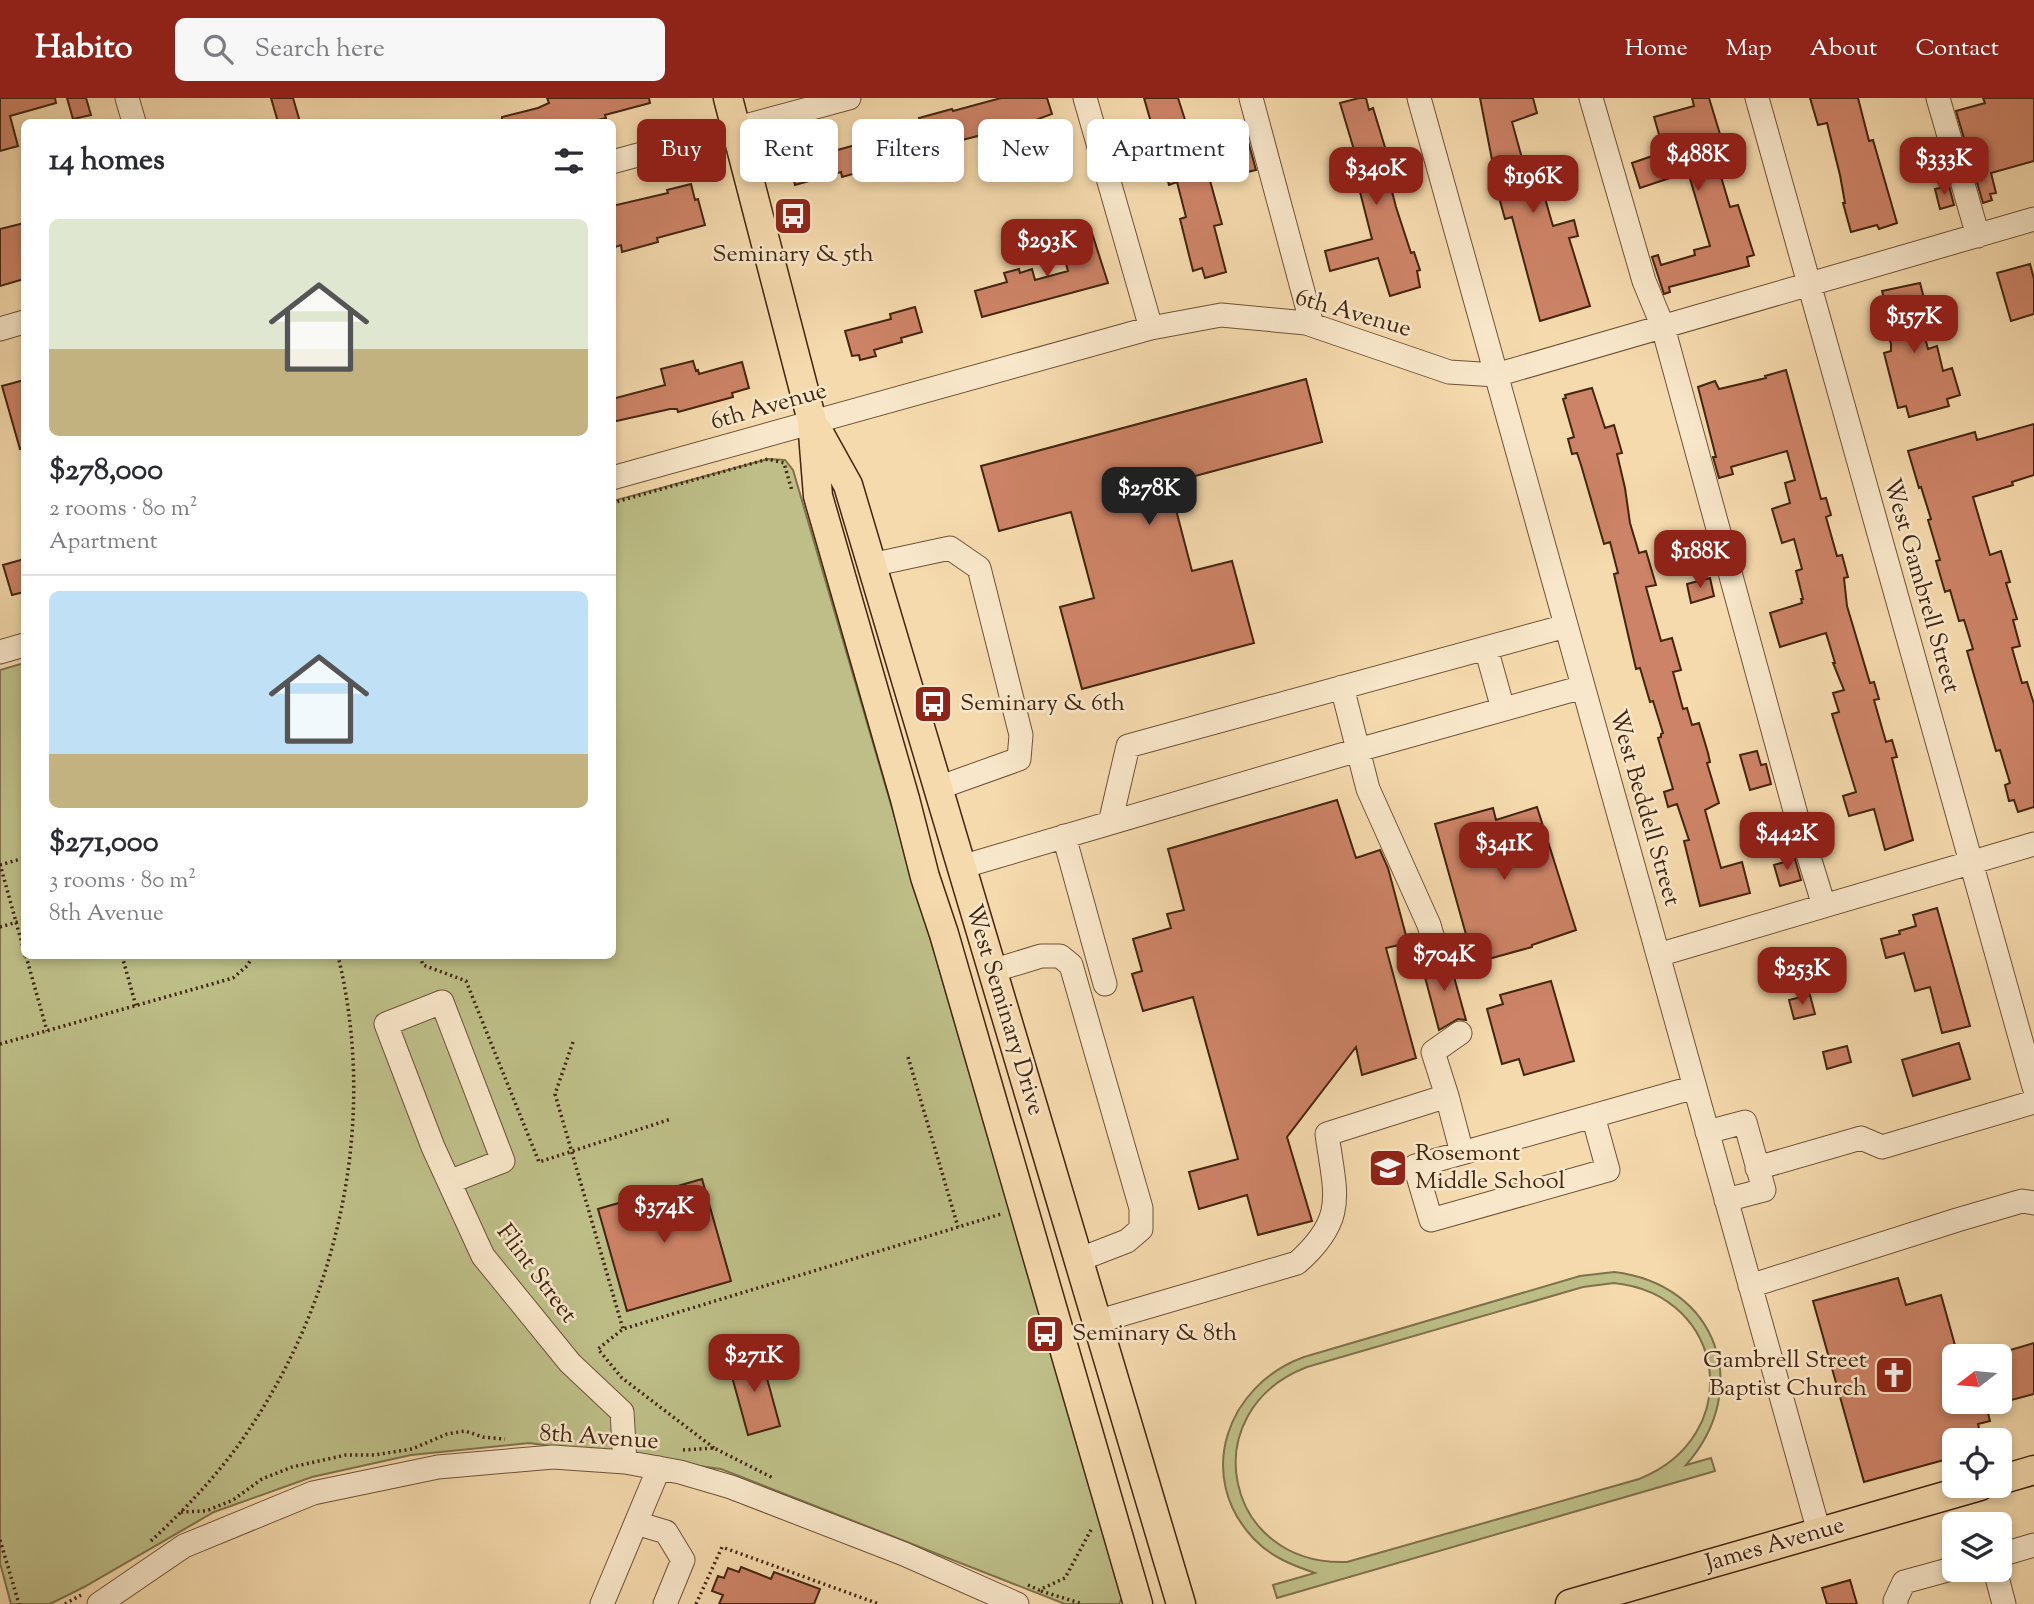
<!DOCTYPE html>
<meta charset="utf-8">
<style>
:root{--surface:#fff;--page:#f7f7f7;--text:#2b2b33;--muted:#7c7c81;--line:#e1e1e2;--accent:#8f2418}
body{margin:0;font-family:"Sorts Mill Goudy",serif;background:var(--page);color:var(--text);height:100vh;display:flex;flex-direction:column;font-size:26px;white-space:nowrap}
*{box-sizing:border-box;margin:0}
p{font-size:23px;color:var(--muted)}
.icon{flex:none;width:38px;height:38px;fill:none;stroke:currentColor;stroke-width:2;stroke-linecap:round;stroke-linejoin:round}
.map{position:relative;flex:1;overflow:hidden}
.drawer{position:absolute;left:21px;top:21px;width:595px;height:840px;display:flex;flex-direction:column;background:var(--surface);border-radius:10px;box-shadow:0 4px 10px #0003}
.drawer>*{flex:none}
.banner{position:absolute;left:637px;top:21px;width:665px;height:63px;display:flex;gap:14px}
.needle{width:46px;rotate:254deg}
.fabs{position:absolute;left:1942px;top:1246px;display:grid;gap:14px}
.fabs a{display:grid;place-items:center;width:70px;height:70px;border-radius:10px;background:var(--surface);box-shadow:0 4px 10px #0003;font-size:35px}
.price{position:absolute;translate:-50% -60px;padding:0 16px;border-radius:14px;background:var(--accent);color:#fff;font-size:23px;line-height:46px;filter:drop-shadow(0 2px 4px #0008)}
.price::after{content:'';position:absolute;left:50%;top:42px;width:21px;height:16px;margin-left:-10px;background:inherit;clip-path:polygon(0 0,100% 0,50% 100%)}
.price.active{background:#222;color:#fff}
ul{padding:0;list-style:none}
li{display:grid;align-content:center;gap:14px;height:371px;padding:0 28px}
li+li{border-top:2px solid var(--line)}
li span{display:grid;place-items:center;height:217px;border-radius:10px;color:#555}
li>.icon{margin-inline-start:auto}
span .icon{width:126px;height:126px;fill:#fffc;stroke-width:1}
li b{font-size:30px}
h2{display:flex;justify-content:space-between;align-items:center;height:84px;padding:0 28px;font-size:30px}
.tag{padding:0 24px;border-radius:10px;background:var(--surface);box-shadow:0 4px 10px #0003;font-size:24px;line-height:63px}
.tag.active{background:var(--accent);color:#fff}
header{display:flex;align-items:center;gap:42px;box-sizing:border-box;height:98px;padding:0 35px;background:var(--accent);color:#fff}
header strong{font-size:33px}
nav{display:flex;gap:38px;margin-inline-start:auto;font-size:24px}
.search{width:490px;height:63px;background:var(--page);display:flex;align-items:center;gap:18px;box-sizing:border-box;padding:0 24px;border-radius:10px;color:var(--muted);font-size:26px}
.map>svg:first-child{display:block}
.park{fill:#bebf88;stroke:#80724c;stroke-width:2;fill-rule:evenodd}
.building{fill:#cd8367;stroke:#432510;stroke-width:2}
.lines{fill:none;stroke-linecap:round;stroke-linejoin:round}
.minor-casing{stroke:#705237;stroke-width:25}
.major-casing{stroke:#432510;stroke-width:31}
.path{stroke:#432510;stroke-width:3.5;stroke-dasharray:2 3.5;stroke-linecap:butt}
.minor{stroke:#f8e7ca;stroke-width:23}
.major{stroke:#f5daad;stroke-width:28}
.labels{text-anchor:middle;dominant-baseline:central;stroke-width:5;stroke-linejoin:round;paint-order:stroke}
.poi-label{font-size:24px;fill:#432510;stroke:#f8e7ca;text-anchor:start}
.street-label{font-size:24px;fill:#432510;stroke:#f8e7ca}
</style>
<header>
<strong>Habito</strong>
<div class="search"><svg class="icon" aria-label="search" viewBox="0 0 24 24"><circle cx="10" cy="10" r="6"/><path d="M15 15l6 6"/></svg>Search here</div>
<nav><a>Home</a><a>Map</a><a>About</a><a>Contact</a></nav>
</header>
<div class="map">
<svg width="2034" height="1506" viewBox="0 0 2034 1506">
<rect width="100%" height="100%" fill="#f5daad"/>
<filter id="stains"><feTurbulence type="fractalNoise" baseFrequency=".00286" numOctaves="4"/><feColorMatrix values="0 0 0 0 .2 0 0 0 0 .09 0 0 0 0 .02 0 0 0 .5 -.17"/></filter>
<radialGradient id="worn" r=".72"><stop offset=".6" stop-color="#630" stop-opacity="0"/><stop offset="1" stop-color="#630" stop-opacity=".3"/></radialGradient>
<path class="park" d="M 768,361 L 785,362 L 793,372 L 1123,1498 L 1119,1506 L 1065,1506 L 721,1371 L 529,1345 L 411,1357 L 312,1379 L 214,1414 L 84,1489 L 50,1506 L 11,1506 L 0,1465 L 0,572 L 24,565 L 24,858 L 612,858 L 613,403 Z
M 1614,1174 C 1717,1186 1754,1290 1686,1367 L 1711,1360 L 1715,1373 L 1277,1500 L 1273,1487 L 1315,1475 C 1292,1467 1271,1459 1254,1441 C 1194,1378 1227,1287 1304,1259 L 1580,1178 ZM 1614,1185 C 1728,1197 1746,1339 1639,1381 L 1347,1464 C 1224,1469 1192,1313 1307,1269 L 1583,1189 Z"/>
<path class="building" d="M 0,0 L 55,0 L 56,5 L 10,18 L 18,48 L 0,53 Z
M 67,0 L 86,0 L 91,17 L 73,21 Z
M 271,0 L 293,0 L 300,24 L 278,24 Z
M 547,0 L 649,0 L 650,5 L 605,17 L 606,20 L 590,24 L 502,24 L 502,19 L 538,10 L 549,5 Z
M 1001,0 L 1047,0 L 1052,16 L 1038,21 L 1040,26 L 984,42 L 982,37 L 946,46 L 948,50 L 921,58 L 923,62 L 886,72 L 885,67 L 842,79 L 841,74 L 795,87 L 787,56 L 821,50 L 823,56 L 877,41 L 875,34 L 920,23 L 919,20 L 952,11 L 953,13 Z
M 1144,0 L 1178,0 L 1187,28 L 1194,26 L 1200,46 L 1210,43 L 1213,52 L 1248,43 L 1256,72 L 1243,75 L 1242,70 L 1209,79 L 1222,126 L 1214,128 L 1226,174 L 1205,180 L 1202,170 L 1193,173 L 1180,121 L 1186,119 L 1177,84 L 1169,87 Z
M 1359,0 L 1366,0 L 1369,12 L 1373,10 L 1391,69 L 1393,77 L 1388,78 L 1396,109 L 1411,155 L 1414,154 L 1420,172 L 1417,173 L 1420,189 L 1390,198 L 1378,160 L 1330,173 L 1325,153 L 1372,141 L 1360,94 L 1366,92 L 1340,5 Z
M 1480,0 L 1533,0 L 1537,15 L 1512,24 L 1531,93 L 1542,90 L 1553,128 L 1574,122 L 1578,138 L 1569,140 L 1590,208 L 1540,223 L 1512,119 L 1505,121 L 1500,103 Z
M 1692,0 L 1709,0 L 1730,69 L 1719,72 L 1730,109 L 1738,107 L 1754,157 L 1747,159 L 1749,168 L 1669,189 L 1670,194 L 1664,196 L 1652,159 L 1658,157 L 1661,167 L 1695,157 L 1694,152 L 1710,148 L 1688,74 L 1640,90 L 1632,65 L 1664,54 L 1654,19 L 1694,8 Z
M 1810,0 L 1858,0 L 1869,43 L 1873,42 L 1897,125 L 1879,131 L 1877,127 L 1851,134 L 1843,105 L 1845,105 L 1840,77 L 1827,25 L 1818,27 Z
M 1983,0 L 2034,0 L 2034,63 L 1991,75 L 1996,95 L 1990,96 L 1992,102 L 1983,105 L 1956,13 L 1985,5 Z
M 691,86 L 695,102 L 698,101 L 705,127 L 657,140 L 658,144 L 622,154 L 621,147 L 612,150 L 612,108 L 668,95 L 667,92 Z
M 1949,88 L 1954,107 L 1940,111 L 1935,91 Z
M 24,125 L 24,181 L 0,188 L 0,131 Z
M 1090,129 L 1108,185 L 982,219 L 975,193 L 1007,184 L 1004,175 L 1019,171 L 1020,175 L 1032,171 L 1035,182 L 1068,173 L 1064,159 L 1075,156 L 1069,134 Z
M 2030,166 L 2034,181 L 2034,216 L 2011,223 L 1997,175 Z
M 1920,185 L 1925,204 L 1922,205 L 1925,214 L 1919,216 L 1928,251 L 1937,248 L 1943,273 L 1952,270 L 1960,297 L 1947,301 L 1949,308 L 1909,319 L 1906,308 L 1898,310 L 1884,255 L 1891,253 L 1891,246 L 1877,202 L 1884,200 L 1882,193 Z
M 915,209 L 922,234 L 901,240 L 902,244 L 874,252 L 876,258 L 860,262 L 859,257 L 852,258 L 845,233 L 891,221 L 890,216 Z
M 693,263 L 696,273 L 698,272 L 699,276 L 742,264 L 749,290 L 732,295 L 733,299 L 678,314 L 677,311 L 670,311 L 612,324 L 612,301 L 665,287 L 661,271 Z
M 1786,272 L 1821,401 L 1826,400 L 1831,417 L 1826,419 L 1837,458 L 1842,457 L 1848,479 L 1844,480 L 1847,508 L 1870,585 L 1874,584 L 1879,601 L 1874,602 L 1886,644 L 1892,642 L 1897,659 L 1892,660 L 1913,742 L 1885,752 L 1874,711 L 1849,718 L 1843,698 L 1856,694 L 1832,616 L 1839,614 L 1833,595 L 1844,592 L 1833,565 L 1835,565 L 1826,535 L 1780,549 L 1770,515 L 1802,505 L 1801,501 L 1803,501 L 1796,473 L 1802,471 L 1794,441 L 1782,445 L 1772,411 L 1790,405 L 1785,385 L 1795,382 L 1787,353 L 1731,369 L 1733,376 L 1719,380 L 1713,359 L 1716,359 L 1698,289 L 1715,283 L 1719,291 L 1766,280 L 1765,278 Z
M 1306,281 L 1322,344 L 1169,385 L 1192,473 L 1232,463 L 1254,545 L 1082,591 L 1060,509 L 1094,500 L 1071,414 L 999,433 L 981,368 Z
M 24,282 L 24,350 L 20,351 L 2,288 Z
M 1592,290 L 1605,330 L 1614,327 L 1622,355 L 1617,356 L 1625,390 L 1630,425 L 1639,455 L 1646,453 L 1656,487 L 1646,489 L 1661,543 L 1672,540 L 1681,572 L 1673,574 L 1683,611 L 1687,610 L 1692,627 L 1699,625 L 1708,655 L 1710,664 L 1707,665 L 1719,705 L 1705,712 L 1721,770 L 1742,764 L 1750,795 L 1700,808 L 1684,743 L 1689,742 L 1677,706 L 1668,709 L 1664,694 L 1673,691 L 1658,640 L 1661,639 L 1661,636 L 1663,635 L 1653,603 L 1650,604 L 1640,570 L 1636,571 L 1614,476 L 1618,475 L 1610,444 L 1604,446 L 1581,367 L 1577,355 L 1572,356 L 1568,341 L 1574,339 L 1563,301 L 1566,300 L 1565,297 Z
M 2034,326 L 2034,377 L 2012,384 L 2013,387 L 1973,399 L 1990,457 L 2001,453 L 2010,484 L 2006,485 L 2017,521 L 2013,522 L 2020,548 L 2012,550 L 2022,585 L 2027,584 L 2034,606 L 2034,709 L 2018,714 L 2014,702 L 2009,703 L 2005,687 L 2010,685 L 2000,652 L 1996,653 L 1967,553 L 1973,551 L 1964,522 L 1959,523 L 1950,492 L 1945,494 L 1936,463 L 1940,462 L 1928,422 L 1931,421 L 1921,389 L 1919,390 L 1908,353 L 1975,334 L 1977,342 Z
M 24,461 L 24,494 L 12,497 L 3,467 Z
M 1710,480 L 1714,498 L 1691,505 L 1687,486 Z
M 1757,653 L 1761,667 L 1766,666 L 1771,686 L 1750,692 L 1740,657 Z
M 1337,702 L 1356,760 L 1380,752 L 1388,770 L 1408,845 L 1386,850 L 1416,960 L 1362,977 L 1356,949 L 1287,1039 L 1312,1123 L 1258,1137 L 1247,1097 L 1199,1111 L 1189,1074 L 1238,1061 L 1193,899 L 1143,913 L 1132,876 L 1142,873 L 1133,841 L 1171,830 L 1167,816 L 1184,812 L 1168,751 Z
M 1537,709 L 1576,832 L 1532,847 L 1532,849 L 1474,865 L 1435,726 L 1493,710 L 1496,722 Z
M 1795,761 L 1801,782 L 1780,788 L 1774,767 Z
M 1937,810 L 1970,928 L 1942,935 L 1930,889 L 1915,893 L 1904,855 L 1886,860 L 1881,841 L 1900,836 L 1899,833 L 1916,828 L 1913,817 Z
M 1449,861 L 1466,922 L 1458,921 L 1439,932 L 1422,868 Z
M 1551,883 L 1574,963 L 1524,977 L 1519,961 L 1502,966 L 1487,911 L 1503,906 L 1500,897 Z
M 1810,897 L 1815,916 L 1794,921 L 1789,902 Z
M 1959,945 L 1970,981 L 1913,998 L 1902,962 Z
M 1847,948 L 1851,964 L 1827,971 L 1823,954 Z
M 702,1081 L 731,1183 L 627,1213 L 598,1111 Z
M 1898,1180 L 1906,1207 L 1941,1197 L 1958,1258 L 1955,1258 L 1955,1304 L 1985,1304 L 1990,1323 L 1978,1326 L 1982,1342 L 1955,1342 L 1955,1359 L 1864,1384 L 1813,1203 Z
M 2034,1245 L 2034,1296 L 2000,1305 L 2000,1255 Z
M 760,1255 L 780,1328 L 748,1337 L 728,1264 Z
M 741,1469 L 771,1481 L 774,1474 L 820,1491 L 814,1506 L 719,1506 L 723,1497 L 712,1493 L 718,1478 L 724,1480 L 728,1470 L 739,1474 Z
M 1850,1482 L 1857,1506 L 1827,1506 L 1822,1490 Z"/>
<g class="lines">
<g class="minor-casing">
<path id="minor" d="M 127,0 L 134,24
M 1085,0 L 1151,230
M 1251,0 L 1312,227
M 1419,0 L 1819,1434
M 1591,0 L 1644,183 L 1663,229 L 1797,720 L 1824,808
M 1757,0 L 2034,989
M 1938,0 L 1978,138
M 612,64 L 849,0
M 0,231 L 24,224
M 612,380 L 1151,230 L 1221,217 L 1306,225 L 1449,274 L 1496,277 L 2034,121
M 871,467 L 950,450 L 979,470 L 1021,637 L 1019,661 L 938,690
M 1486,550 L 1503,611
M 0,554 L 24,547
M 1342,589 L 1368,691 L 1429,827 L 1436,851
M 1110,725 L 1128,648 L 1566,528
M 1064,738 L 1105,886
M 961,769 L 1358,652 L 1583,589
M 1658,857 L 2034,746
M 992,873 L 1041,858 L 1060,858 L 1071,867 L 1141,1110 L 1141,1131 L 1127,1143 L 1078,1162
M 1447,998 L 1433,954 L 1460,935
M 1707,1034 L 1745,1024 L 1764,1092 L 1726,1102
M 1462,1055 L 1415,1068 L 1431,1122 L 1608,1072 L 1593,1018
M 1757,1070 L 1861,1040 L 1882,1049 L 2034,1004
M 449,1084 L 503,1063 L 442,904 L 386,926 L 433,1049 L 483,1158 L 570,1265 L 622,1314 L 625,1364
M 1750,1188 L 1957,1122 L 2022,1103 L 2034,1105
M 1096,1224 L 1297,1165 C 1348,1120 1335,1096 1327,1036 L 1447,998 L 1462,1055 L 1695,989
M 636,1425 L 666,1434 L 683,1462 L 665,1506
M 2000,1457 L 2034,1447
M 1995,1472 L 2004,1506
M 99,1506 L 184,1448 L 313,1395 L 438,1369 L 553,1359 L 625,1364 L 680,1374 L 731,1389 L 904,1456 L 1017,1506
M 602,1506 L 659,1370
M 1896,1506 L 1895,1503 L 1904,1484 L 1955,1470"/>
</g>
<g class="major-casing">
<path id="major" d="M 728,0 L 812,323 L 818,398 L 905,701 L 925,779 L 944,836 L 1138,1506
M 818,333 L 848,387 L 1181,1506
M 2000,1382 L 2034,1372
M 1570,1506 L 1980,1388"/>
</g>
<path class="path" d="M 612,405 L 768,361 L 784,365 L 792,393
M 0,766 L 24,853
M 0,767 L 24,760
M 0,829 L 24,822
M 26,858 L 47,933
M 122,858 L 136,908
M 420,858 L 423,867 L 466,883 L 539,1064 L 671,1021
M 573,944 L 555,996 L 623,1231
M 0,946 L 233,880 L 247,868 L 253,858
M 908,959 L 958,1129
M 714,1350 L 622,1280 L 598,1251 L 623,1231 L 1001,1116
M 683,1352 L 714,1350 L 773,1380
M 181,1414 L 206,1413 L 233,1402 L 262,1381 L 292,1369 L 346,1357 L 374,1357 L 412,1351 L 447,1336 L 465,1333 L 483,1339 L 505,1341
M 0,1442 L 19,1506
M 151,1443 C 182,1414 212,1383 237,1349 C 338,1209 379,1026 338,858
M 1028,1487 L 1039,1492 L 1065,1480 L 1092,1430
M 1041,1493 L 1083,1506
M 65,1506 L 81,1497
M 696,1506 L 722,1449 L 879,1506"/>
<use href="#minor" class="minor"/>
<use href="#major" class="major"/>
</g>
<defs>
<g id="bus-square" transform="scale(2.0125)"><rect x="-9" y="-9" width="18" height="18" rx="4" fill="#8f2418" stroke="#f8e7ca"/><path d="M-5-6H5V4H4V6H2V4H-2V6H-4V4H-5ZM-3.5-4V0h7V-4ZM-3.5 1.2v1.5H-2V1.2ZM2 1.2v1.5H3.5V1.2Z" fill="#fff"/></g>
<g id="school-square" transform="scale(2.0125)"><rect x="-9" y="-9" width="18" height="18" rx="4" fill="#8f2418" stroke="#f8e7ca"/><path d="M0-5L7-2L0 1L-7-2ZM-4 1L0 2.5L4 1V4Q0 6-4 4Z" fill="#fff"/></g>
<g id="church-square" transform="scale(2.0125)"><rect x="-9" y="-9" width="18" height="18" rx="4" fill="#8f2418" stroke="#f8e7ca"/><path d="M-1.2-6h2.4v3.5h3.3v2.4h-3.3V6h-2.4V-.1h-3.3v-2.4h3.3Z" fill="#fff"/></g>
</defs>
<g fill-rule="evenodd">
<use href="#bus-square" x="793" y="118"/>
<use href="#bus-square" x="933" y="606"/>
<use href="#school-square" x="1388" y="1070"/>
<use href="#bus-square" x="1045" y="1236"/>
<use href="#church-square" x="1894" y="1277"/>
</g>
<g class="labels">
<g class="poi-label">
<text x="793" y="157" text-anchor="middle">Seminary &amp; 5th</text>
<text x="960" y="606">Seminary &amp; 6th</text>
<text x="1415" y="1056">Rosemont<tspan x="1415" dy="28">Middle School</tspan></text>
<text x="1072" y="1236">Seminary &amp; 8th</text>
<text x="1867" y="1263" text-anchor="end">Gambrell Street<tspan x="1867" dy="28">Baptist Church</tspan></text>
</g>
<g class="street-label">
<text transform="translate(1353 216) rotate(16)">6th Avenue</text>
<text transform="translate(769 309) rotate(-16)">6th Avenue</text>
<text transform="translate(1921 488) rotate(74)">West Gambrell Street</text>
<text transform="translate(1644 710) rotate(74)">West Beddell Street</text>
<text transform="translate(1004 912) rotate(73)">West Seminary Drive</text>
<text transform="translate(536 1176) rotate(53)">Flint Street</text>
<text transform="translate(599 1340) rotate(4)">8th Avenue</text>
<text transform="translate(1775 1447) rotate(-16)">James Avenue</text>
</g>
</g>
<rect width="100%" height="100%" filter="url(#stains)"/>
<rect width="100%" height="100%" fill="url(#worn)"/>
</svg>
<div class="fabs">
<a><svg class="needle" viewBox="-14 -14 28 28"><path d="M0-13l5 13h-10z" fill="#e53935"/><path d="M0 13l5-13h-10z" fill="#7c7c81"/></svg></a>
<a><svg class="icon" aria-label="locate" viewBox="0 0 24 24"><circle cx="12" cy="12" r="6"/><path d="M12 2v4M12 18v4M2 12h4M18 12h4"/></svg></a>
<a><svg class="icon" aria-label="layers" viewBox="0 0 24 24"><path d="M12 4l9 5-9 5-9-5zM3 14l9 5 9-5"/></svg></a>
</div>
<b class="price" style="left:1698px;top:95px">$488K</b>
<b class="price" style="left:1944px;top:99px">$333K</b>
<b class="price" style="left:1376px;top:109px">$340K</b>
<b class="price" style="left:1533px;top:117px">$196K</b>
<b class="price" style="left:1047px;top:181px">$293K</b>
<b class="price" style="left:1914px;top:257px">$157K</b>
<b class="price active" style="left:1149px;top:429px">$278K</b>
<b class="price" style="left:1700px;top:492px">$188K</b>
<b class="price" style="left:1787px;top:774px">$442K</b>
<b class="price" style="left:1504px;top:784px">$341K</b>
<b class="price" style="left:1444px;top:895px">$704K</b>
<b class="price" style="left:1802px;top:909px">$253K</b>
<b class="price" style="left:664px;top:1147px">$374K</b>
<b class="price" style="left:754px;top:1296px">$271K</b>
<div class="banner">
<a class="tag active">Buy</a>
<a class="tag">Rent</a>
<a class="tag">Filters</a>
<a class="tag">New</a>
<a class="tag">Apartment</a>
</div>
<section class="drawer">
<h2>14 homes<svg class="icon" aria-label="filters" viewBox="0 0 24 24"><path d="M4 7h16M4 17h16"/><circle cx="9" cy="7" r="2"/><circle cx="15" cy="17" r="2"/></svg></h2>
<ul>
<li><span style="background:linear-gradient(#dfe7d0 60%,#c2b280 0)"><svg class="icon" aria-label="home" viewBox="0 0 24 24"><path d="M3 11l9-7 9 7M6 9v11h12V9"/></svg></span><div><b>$278,000</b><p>2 rooms · 80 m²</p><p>Apartment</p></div></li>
<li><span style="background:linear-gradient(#bfe0f5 75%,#c2b280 0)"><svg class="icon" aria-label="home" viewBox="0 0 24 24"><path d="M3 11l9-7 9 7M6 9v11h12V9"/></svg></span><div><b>$271,000</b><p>3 rooms · 80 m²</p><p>8th Avenue</p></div></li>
</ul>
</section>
</div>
